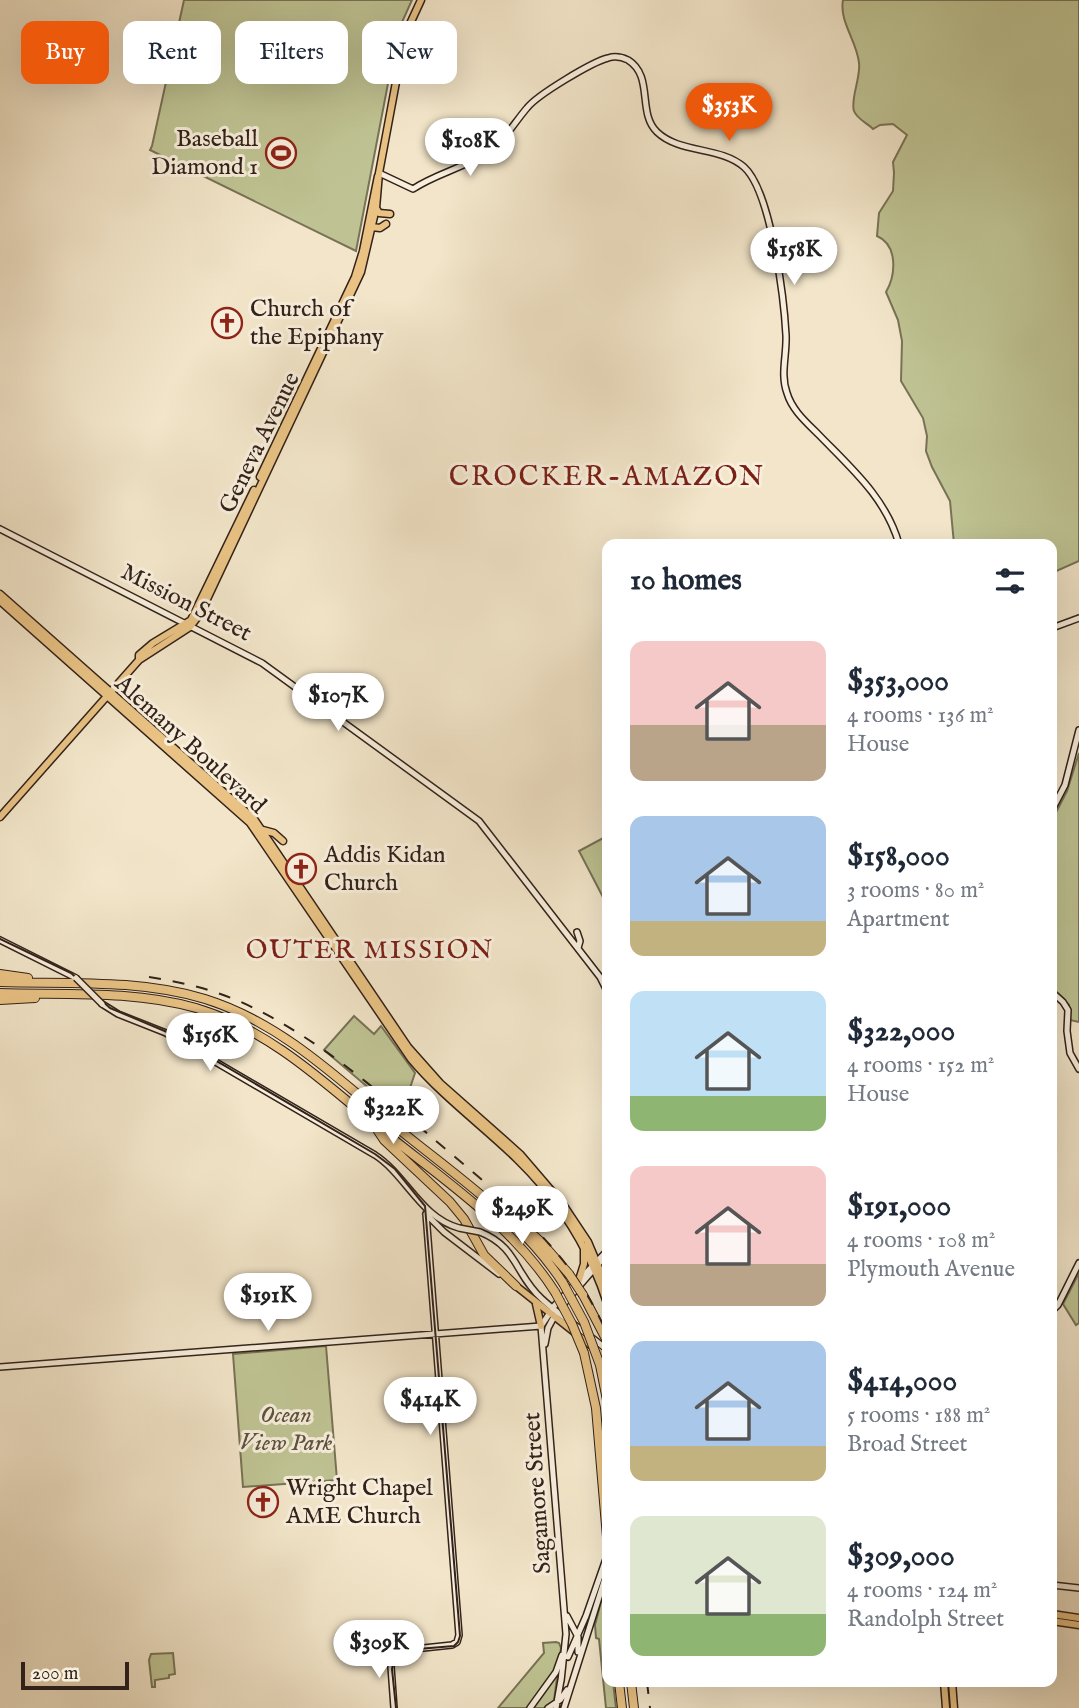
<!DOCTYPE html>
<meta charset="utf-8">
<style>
:root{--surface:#fff;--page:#f2f2f3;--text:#1f2937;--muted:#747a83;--accent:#ea580c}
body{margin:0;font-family:"IM FELL English",serif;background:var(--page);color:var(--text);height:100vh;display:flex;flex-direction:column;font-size:26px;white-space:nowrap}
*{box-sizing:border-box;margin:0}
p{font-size:23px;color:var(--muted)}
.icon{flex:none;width:38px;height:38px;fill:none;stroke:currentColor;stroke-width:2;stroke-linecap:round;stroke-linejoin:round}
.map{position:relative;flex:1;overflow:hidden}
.side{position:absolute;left:602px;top:539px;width:455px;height:1148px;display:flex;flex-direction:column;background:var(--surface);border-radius:14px;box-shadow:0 7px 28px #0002}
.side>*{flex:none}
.hud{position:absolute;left:21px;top:21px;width:476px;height:63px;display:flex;gap:14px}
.scale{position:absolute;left:21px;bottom:18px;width:108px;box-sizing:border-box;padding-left:7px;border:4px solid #32221a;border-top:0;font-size:19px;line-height:24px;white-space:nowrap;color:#32221a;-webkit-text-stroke:5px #f7eedc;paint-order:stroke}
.price{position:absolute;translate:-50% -60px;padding:0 16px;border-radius:24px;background:#fff;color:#222;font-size:23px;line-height:46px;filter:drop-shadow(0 2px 4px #0008)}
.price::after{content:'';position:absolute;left:50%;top:42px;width:21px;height:16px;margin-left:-10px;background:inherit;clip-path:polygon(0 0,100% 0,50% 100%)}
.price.on{background:var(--accent);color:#fff}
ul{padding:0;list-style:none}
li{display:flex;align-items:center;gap:21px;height:175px;padding:0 28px}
li span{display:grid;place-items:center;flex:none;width:196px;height:140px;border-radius:14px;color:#555}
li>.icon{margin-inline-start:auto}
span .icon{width:84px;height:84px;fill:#fffc;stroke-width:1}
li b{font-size:30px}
h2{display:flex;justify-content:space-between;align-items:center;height:84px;padding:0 28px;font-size:30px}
.pill{padding:0 24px;border-radius:14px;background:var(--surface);box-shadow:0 7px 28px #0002;font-size:24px;line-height:63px}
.pill.on{background:var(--accent);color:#fff}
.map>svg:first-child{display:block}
.green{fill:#bfc393;stroke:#787256;stroke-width:2}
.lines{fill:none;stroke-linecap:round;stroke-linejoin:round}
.secondary-casing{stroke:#32221a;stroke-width:8}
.primary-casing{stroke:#32221a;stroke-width:9}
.highway-casing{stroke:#32221a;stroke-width:10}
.secondary{stroke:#f7eedc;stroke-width:5}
.primary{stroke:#e9c284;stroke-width:6}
.highway{stroke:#e9c284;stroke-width:8}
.tram{stroke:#32221a;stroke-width:2}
.rail{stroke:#32221a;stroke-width:2;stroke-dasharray:12 12;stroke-linecap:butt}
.secondary-bridge-casing{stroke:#32221a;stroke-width:8;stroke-linecap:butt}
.highway-bridge-casing{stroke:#32221a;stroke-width:10;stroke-linecap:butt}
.secondary-bridge{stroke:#f7eedc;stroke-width:5}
.highway-bridge{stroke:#e9c284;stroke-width:8}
.labels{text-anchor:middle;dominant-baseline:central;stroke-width:6;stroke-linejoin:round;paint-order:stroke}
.poi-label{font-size:24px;fill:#32221a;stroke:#f7eedc;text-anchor:start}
.street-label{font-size:24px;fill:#32221a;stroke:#f7eedc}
.park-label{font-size:24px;font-style:italic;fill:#5c523e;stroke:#f7eedc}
.neighbourhood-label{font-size:26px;letter-spacing:2px;fill:#7a1f14;stroke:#f7eedc}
.quarter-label{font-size:28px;letter-spacing:2px;fill:#7a1f14;stroke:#f7eedc}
</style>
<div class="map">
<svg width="1079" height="1708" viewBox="0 0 1079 1708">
<rect width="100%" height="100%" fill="#f2e5c9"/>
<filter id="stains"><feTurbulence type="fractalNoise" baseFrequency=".00286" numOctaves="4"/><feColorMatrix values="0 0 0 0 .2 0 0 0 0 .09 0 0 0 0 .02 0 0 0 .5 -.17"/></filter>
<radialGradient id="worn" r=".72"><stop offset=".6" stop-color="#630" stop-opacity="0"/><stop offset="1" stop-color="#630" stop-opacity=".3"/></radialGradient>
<path class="green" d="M 184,0 L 412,0 L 398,31 L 356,251 L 150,150 L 152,146 Z
M 843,0 L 1079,0 L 1079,561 L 1052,573 L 1052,544 L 954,544 L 950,501 L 932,467 L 926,451 L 927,436 L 923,418 L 901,381 L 902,341 L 898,320 L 886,292 C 896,275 898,245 877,236 L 879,213 L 893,191 L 894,173 L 893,162 L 907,135 L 893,124 L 880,125 L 873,129 C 867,123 857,119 854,111 C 850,100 861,77 859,63 C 857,41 839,22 843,0 Z
M 1079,753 L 1079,1022 L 1070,1020 L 1069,1005 L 1052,988 L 1052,820 L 1067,791 Z
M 607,836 L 607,899 L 605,901 L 579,851 Z
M 354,1016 L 374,1034 L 381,1026 L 415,1073 L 410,1088 L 391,1107 L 324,1050 Z
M 1079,1273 L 1079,1323 L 1076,1325 L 1063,1304 Z
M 326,1346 L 337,1480 L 243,1487 L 233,1354 Z
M 604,1590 L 607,1606 L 607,1682 L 613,1682 L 616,1708 L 606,1708 L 599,1639 L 596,1638 L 595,1625 Z
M 556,1642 L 559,1643 L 561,1648 L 553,1708 L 498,1708 L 544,1653 L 543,1643 Z
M 173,1653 L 175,1674 L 169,1675 L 169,1678 L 155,1680 L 155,1687 L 152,1687 L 149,1660 L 151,1654 Z"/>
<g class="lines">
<g class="secondary-casing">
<path id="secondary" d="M 379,173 L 413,189 C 437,173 465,168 489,151 C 506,139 514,123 527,108 C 537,95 592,62 608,58 C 614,56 622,57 628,60 C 654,76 637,113 657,132 C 680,154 720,146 744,167 C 771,191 784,299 786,335 C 787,355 780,374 787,393 C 792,410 806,422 819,435 C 851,468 886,498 899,544
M 0,529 L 262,663 L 479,821 L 600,977 L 607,991
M 1052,628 L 1079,618
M 1052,810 L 1065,785 L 1079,730
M 577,932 L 580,941 L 578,948
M 0,940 L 76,978
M 1052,992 L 1063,1002 L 1068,1010 L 1067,1031 L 1070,1053 L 1079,1069
M 102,1004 L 118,1014 L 166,1033 L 375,1155 C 406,1175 421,1218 459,1228
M 426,1214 L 444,1232 L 499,1274
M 480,1232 C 518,1247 515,1275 542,1299 C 562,1318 587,1332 607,1350
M 561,1307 L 607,1254
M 1052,1311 L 1058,1305 L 1079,1263
M 545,1344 L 548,1328 L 555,1315
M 0,1367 L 541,1326
M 1052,1585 L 1079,1588
M 567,1616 L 578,1637 L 578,1652
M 568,1657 L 586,1616 L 607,1556
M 561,1681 L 566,1634 L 541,1326 L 555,1305 L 607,1251
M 394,1708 L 391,1667 L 393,1658 L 414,1649 L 452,1645 L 457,1642 L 459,1635 L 426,1214
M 530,1708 L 556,1672 L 562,1655
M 548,1708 L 560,1700 L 567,1690
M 556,1708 L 561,1680
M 564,1708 L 607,1572"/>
</g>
<g class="primary-casing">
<path id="primary" d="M 376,208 L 379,213 L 390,214
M 372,227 L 380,228 L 386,224
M 260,477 L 355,277 L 363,251 L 378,176
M 0,594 L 254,819 L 408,1047 L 440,1083 L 520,1154 L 562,1203 L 588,1242 L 607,1287
M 0,601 L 250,823 L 411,1059 C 442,1096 482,1125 517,1159 C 559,1200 589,1247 607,1303
M 139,660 L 139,655 L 153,643 L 191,620 L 254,490
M 0,817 L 139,660 L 190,627 L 200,614 L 361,272 L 376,208 L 379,173 L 402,50 L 409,26 L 421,0
M 263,830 L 274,833 L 283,841
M 579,1280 L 584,1264 L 584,1246
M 516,1286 L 607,1358
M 536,1304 L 541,1326
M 1052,1614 L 1079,1618
M 1052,1621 L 1079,1625
M 944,1682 L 946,1708
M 952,1682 L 954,1708"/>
</g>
<g class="highway-casing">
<path id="highway" d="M 0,974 L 28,978
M 0,982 C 68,984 139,979 205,999 C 283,1023 344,1084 406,1135 C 462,1180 523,1222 563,1283
M 0,993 C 64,995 133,990 196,1008 C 274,1031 332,1090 393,1139 C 451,1185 515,1229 555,1292
M 0,1000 L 35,998
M 378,1131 L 384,1140 L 450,1202 L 464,1219 L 484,1255 L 516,1286
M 510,1214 L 541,1242 L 569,1274
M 583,1295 L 607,1341
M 584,1353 L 596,1408 L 607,1537
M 600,1365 L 607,1400
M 619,1682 L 622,1708
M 631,1682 L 634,1708"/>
</g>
<use href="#secondary" class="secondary"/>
<use href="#primary" class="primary"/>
<use href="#highway" class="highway"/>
<path class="tram" d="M 0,939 L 71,973 L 110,1008 L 167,1032 L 375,1154 L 395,1169 L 425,1206 L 460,1636 L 458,1642 L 454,1646 L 418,1649 L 394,1660 L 392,1669 L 396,1708"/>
<path class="rail" d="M 149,977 C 181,982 211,989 241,1002 C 314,1035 376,1089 436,1141 C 503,1198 572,1250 607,1334
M 647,1682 L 650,1708"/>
<g class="secondary-bridge-casing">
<path id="secondary-bridge" d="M 76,978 L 102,1004
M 459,1228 L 480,1232"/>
</g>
<g class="highway-bridge-casing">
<path id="highway-bridge" d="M 569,1274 L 583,1295
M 563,1283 L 584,1322 L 600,1365
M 555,1292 L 572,1324 L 584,1353"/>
</g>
<use href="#secondary-bridge" class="secondary-bridge"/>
<use href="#highway-bridge" class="highway-bridge"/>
</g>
<defs>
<g id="stadium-ring" transform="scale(1.575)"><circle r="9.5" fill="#f7eedc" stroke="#8f2418" stroke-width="1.5"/><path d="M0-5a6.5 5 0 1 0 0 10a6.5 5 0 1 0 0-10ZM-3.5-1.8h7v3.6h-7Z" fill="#8f2418"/></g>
<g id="church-ring" transform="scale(1.575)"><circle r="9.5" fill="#f7eedc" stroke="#8f2418" stroke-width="1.5"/><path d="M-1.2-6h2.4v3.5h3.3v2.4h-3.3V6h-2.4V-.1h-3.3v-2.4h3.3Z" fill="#8f2418"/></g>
</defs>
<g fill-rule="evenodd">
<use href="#stadium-ring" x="281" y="153"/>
<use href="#church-ring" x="227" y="323"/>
<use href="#church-ring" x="301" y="869"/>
<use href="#church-ring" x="263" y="1502"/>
</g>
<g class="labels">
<g class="poi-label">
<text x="258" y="139" text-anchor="end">Baseball<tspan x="258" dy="28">Diamond 1</tspan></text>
<text x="250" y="309">Church of<tspan x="250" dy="28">the Epiphany</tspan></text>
<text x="324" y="855">Addis Kidan<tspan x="324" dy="28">Church</tspan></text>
<text x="286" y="1488">Wright Chapel<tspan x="286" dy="28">AME Church</tspan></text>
</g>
<g class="street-label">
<text transform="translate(260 443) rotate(-64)">Geneva Avenue</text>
<text transform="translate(186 603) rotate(27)">Mission Street</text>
<text transform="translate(190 745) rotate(42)">Alemany Boulevard</text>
<text transform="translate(538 1493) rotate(-94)">Sagamore Street</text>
</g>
<g class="park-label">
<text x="286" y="1415">Ocean<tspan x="286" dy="28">View Park</tspan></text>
</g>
<g class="neighbourhood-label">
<text x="370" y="950">OUTER MISSION</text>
</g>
<g class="quarter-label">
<text x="607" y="477">CROCKER-AMAZON</text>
</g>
</g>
<rect width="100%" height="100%" filter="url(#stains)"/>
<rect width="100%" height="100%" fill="url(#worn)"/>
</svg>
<div class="scale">200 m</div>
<b class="price on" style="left:729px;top:143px">$353K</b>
<b class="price" style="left:470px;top:178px">$108K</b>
<b class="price" style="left:794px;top:287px">$158K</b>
<b class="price" style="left:338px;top:733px">$107K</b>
<b class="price" style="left:210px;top:1073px">$156K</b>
<b class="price" style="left:393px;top:1146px">$322K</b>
<b class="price" style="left:522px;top:1246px">$249K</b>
<b class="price" style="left:268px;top:1333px">$191K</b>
<b class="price" style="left:430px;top:1437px">$414K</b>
<b class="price" style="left:379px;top:1680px">$309K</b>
<div class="hud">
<a class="pill on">Buy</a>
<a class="pill">Rent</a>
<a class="pill">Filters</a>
<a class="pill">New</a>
</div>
<section class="side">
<h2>10 homes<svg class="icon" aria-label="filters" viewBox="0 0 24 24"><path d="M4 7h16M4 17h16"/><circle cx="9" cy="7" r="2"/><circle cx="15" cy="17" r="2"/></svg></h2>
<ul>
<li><span style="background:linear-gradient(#f6c9c9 60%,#b9a48a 0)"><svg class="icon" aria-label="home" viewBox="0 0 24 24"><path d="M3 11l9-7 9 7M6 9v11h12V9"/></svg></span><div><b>$353,000</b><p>4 rooms · 136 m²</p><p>House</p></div></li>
<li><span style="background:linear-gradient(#a9c7e8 75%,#c2b280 0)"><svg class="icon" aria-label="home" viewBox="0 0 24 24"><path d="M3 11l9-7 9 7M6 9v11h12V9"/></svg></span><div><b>$158,000</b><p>3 rooms · 80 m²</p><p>Apartment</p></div></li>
<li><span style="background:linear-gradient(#bfe0f5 75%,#8fb573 0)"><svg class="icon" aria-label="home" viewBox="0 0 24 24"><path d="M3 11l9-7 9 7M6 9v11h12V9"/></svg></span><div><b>$322,000</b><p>4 rooms · 152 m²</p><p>House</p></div></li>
<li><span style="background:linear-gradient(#f6c9c9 70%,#b9a48a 0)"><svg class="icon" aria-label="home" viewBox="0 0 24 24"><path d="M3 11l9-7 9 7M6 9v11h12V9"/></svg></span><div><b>$191,000</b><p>4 rooms · 108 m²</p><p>Plymouth Avenue</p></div></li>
<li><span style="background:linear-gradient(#a9c7e8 75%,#c2b280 0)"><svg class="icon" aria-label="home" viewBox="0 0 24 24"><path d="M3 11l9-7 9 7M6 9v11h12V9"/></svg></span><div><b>$414,000</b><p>5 rooms · 188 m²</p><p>Broad Street</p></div></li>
<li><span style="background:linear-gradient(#dfe7d0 70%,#8fb573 0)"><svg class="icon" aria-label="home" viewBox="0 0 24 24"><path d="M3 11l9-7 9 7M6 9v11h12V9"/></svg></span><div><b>$309,000</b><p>4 rooms · 124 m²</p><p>Randolph Street</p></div></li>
</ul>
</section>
</div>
